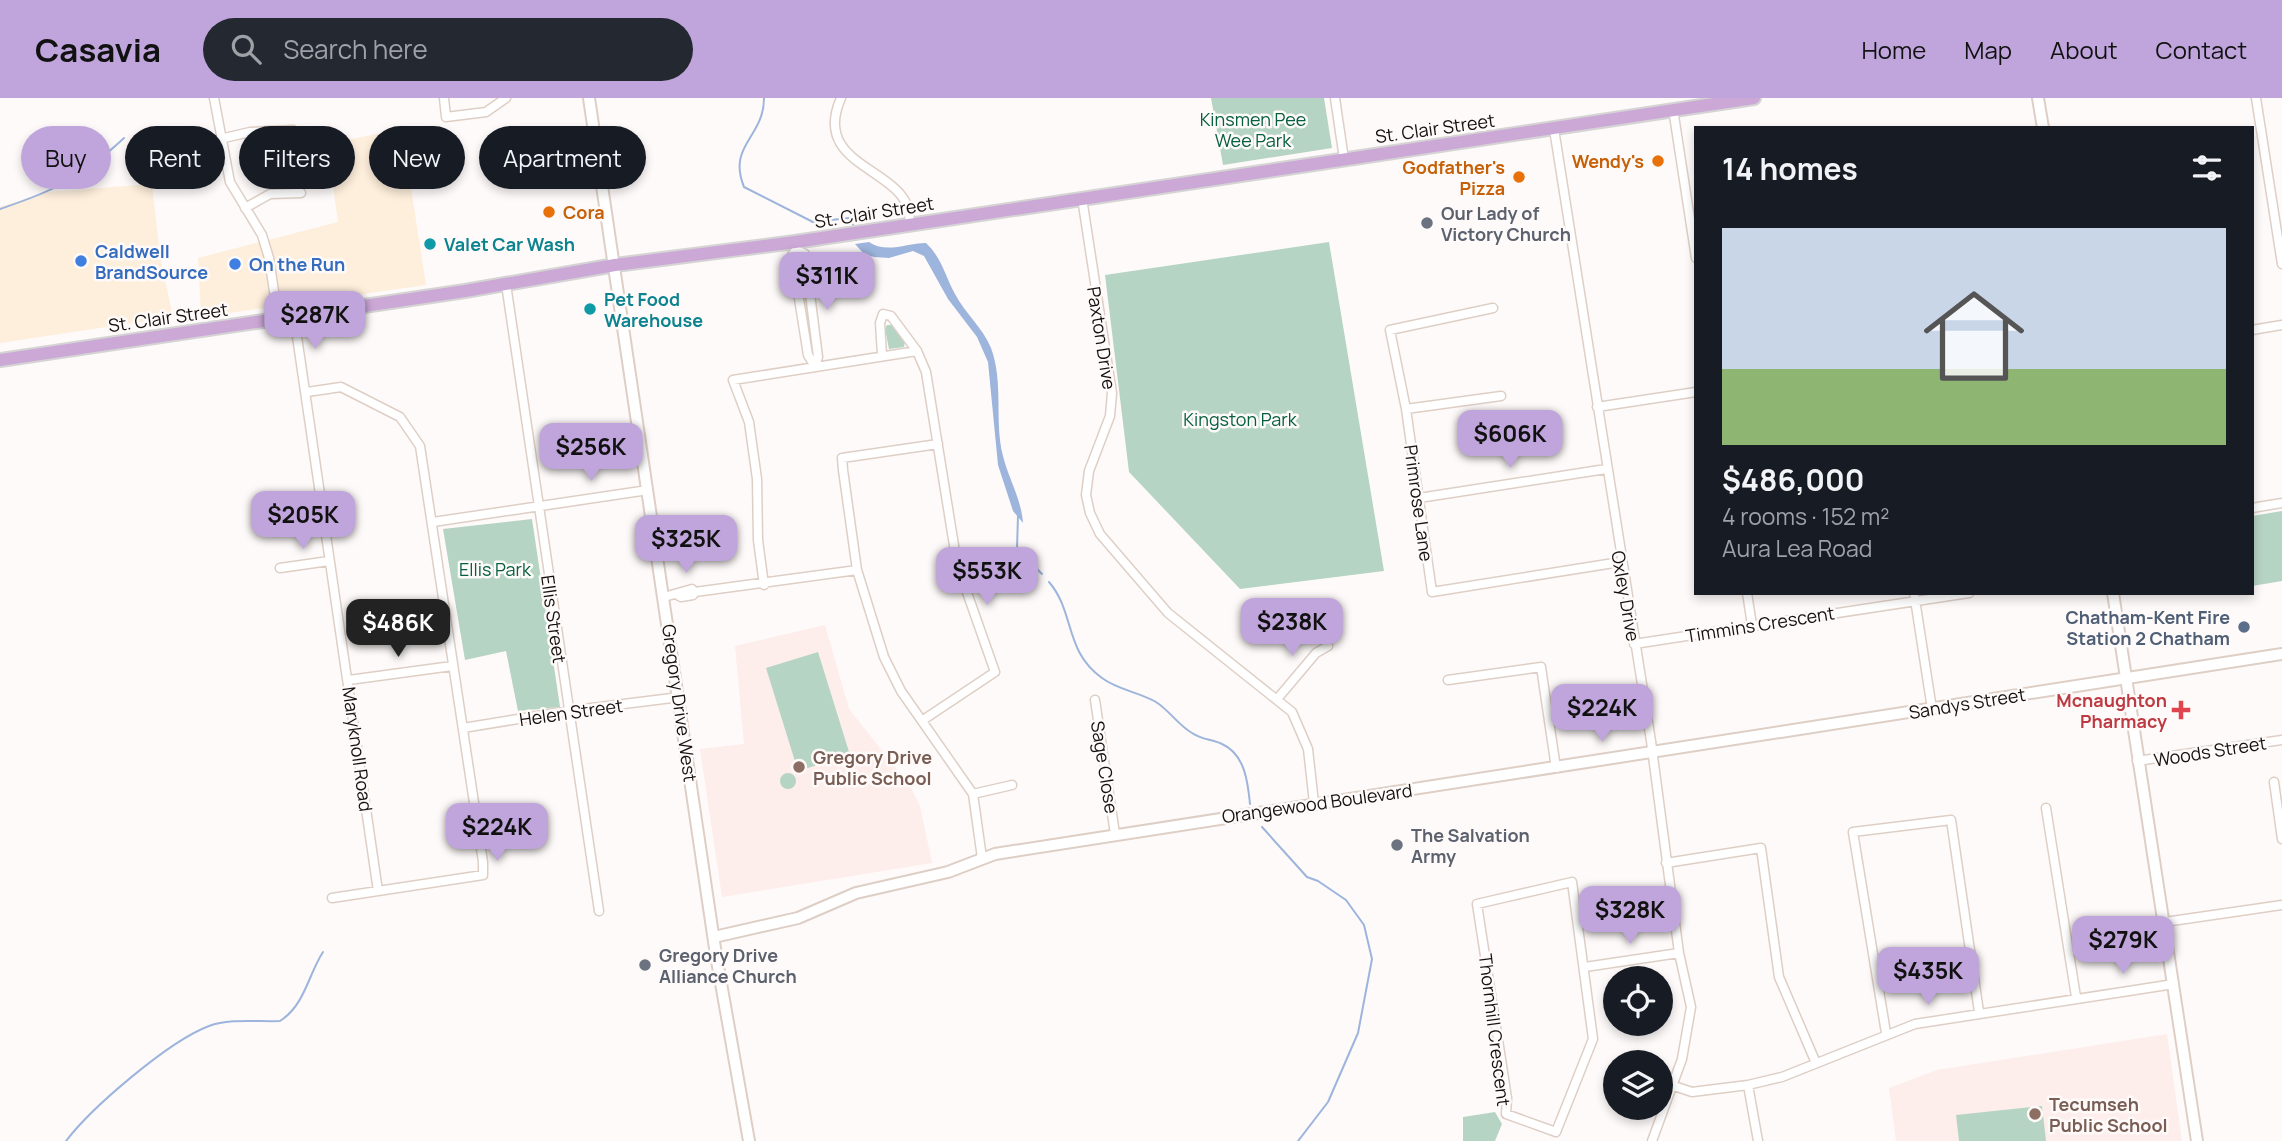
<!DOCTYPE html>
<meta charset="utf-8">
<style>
:root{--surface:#171b24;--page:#242831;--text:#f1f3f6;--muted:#9ea1a6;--accent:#bfa5db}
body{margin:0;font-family:Manrope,sans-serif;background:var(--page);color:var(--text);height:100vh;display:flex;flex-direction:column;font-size:26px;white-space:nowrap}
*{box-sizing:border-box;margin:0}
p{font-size:23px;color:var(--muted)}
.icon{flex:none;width:38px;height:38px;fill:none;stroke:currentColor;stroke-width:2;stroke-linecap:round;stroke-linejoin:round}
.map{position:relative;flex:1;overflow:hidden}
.drawer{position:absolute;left:1694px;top:28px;width:560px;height:469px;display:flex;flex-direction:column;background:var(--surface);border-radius:0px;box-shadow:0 4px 10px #0003}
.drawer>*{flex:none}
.guide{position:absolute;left:21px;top:28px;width:665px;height:63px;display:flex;gap:14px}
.controls{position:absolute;left:1603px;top:868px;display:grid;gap:14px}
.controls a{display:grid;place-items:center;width:70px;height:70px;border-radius:50%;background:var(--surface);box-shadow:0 4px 10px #0003;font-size:35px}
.price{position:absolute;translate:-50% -60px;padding:0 16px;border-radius:14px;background:var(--accent);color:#111;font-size:23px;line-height:46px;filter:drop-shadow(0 2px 4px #0008)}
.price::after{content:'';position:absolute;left:50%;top:42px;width:21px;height:16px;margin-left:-10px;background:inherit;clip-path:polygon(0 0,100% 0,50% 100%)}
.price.current{background:#222;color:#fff}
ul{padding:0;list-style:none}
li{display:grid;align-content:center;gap:14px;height:371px;padding:0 28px}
li span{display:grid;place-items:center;height:217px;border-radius:0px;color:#555}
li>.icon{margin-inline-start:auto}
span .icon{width:126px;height:126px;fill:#fffc;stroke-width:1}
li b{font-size:30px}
h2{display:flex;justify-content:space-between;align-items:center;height:84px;padding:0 28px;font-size:30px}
.tag{padding:0 24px;border-radius:32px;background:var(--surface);box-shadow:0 4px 10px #0003;font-size:24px;line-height:63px}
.tag.current{background:var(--accent);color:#111}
header{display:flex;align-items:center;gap:42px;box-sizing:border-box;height:98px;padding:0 35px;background:var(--accent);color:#111}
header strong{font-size:33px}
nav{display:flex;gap:38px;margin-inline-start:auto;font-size:24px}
.search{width:490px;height:63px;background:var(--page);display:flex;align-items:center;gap:18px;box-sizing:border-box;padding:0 24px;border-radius:38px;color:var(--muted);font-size:26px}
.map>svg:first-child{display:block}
.industrial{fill:#feefdc}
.education{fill:#fdedeb}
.green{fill:#b6d4c4}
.water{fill:#9db5dc}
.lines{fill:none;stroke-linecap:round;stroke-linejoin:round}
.stream{stroke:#9db5dc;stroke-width:2}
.street-casing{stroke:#decfc6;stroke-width:11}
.secondary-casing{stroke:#decfc6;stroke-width:14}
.primary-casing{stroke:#d5d4d4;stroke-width:16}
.street{stroke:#fff;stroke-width:8}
.secondary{stroke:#fff;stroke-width:10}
.primary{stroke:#cca8d7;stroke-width:12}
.food-dot{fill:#e8710a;stroke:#fefaf9;stroke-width:2.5}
.worship-dot{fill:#6b7280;stroke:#fefaf9;stroke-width:2.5}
.culture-dot{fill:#0f9aa8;stroke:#fefaf9;stroke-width:2.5}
.shop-dot{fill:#3f7fe0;stroke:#fefaf9;stroke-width:2.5}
.service-dot{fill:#5c6f8a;stroke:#fefaf9;stroke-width:2.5}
.health-dot{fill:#e0444e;stroke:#fefaf9;stroke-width:2.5}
.education-dot{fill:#8d6e63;stroke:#fefaf9;stroke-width:2.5}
.labels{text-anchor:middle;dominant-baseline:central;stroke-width:5;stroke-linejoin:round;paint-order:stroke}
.park-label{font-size:18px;fill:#055f40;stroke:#fefaf9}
.street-label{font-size:18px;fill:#16110e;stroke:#fefaf9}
.food-label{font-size:18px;font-weight:bold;fill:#c56008;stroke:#fefaf9;text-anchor:end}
.worship-label{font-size:18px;font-weight:bold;fill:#5b616d;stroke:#fefaf9;text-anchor:start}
.culture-label{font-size:18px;font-weight:bold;fill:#0d838f;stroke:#fefaf9;text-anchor:start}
.shop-label{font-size:18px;font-weight:bold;fill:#366cbe;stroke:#fefaf9;text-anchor:start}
.service-label{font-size:18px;font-weight:bold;fill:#4e5e75;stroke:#fefaf9;text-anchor:end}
.health-label{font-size:18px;font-weight:bold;fill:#be3a42;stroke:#fefaf9;text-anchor:end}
.education-label{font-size:18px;font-weight:bold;fill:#785e54;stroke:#fefaf9;text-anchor:start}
</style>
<header>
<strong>Casavia</strong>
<div class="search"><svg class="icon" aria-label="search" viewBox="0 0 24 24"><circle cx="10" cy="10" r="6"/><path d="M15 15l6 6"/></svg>Search here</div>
<nav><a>Home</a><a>Map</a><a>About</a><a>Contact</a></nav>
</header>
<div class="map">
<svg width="2282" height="1043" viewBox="0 0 2282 1043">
<rect width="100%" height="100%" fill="#fefaf9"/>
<path class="industrial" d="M 402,31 L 426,187 L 201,219 L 198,160 L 338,124 L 327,46 Z
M 152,86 L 160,158 L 173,219 L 0,245 L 0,109 L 48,94 Z"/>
<path class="education" d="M 825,527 L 849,611 L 910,688 L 920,708 L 932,765 L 722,799 L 700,651 L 744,646 L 735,548 Z
M 2167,936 L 2182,1043 L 1896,1043 L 1889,990 L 1937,972 Z"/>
<path class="green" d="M 1211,0 L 1324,0 L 1332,50 L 1223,67 Z
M 1329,144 L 1384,473 L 1240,491 L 1129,374 L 1105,177 Z
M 887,227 L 892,227 L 905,244 L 904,249 L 889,251 L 885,231 Z
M 2282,413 L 2282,483 L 2252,488 L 2252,418 Z
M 532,421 L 560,609 L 518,613 L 506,553 L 465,562 L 443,431 Z
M 818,554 L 850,657 L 798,673 L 766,570 Z
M780 683a8 8 0 1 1 16 0a8 8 0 1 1-16 0Z
M 2042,1008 L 2046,1043 L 1959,1043 L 1956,1017 Z
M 1495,1014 L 1502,1026 L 1495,1043 L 1463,1043 L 1463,1019 Z"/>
<path class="water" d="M 869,144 C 887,156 906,145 926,145 C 942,160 945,178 955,196 C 965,215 983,230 991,250 C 1004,285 994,323 1003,358 C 1009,382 1021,400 1023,425 L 1013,413 L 998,367 L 988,264 L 977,239 L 948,201 L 924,158 L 913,153 L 889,160 L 874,159 L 864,156 L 855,146 Z"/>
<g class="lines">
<path class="stream" d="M 764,0 C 764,40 727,47 744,89 L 813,124 L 849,120 L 855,130
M 0,111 C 56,92 80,81 124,40
M 1018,417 L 1017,451 L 1042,476
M 1049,484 C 1075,514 1064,553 1102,580 C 1118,592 1139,594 1156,604 C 1170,613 1178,627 1192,635 C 1202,642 1212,641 1222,646 C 1245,656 1248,685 1250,706
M 1262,729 L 1307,779 L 1318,783 L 1346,802 L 1364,827 L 1372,861 L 1358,935 L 1328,1004 L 1298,1043
M 66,1043 C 92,1009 169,943 209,928 C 229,920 259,924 280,923 C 305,907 308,877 323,854"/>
<g class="street-casing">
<path id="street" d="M 214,0 L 230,84 L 262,137 L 269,160 L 278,220
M 444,0 L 446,19 L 486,14 L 506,0
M 841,0 C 808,74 918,69 909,127
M 1335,0 L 1344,61
M 2256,0 L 2282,166
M 1673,11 L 1696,160
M 1554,31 L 1651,643 L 1679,855 L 1691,909 L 1682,961 L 1652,1043
M 220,41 L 250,34 L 293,32
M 1082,100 L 1112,295 L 1110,318 L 1089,373 L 1086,397 L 1090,415 L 1100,436 L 1168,515 L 1292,614 L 1308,651 L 1314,705
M 245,110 L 270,96 L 301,95
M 795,144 L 796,152 L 792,157 L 808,257 L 815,268
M 796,152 L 805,156 L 818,259 L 815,268
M 506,186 L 599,813
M 1493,210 L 1390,232 L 1406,311 L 1432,494 L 1620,464
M 294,218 L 378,793
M 2252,232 L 2282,227
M 882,257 L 880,225 L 883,216 L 891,218 L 917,253
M 307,294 L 341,289 L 400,319 L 420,348 L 483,764 L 483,777 L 332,800
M 1597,309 L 1696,294
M 1406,311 L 1501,298
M 938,346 L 842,360 L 843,372 L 857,472 L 884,559 L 901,593 L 973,696 L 982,760
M 1419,400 L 1606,371
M 2252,410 L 2282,405
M 433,424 L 648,392
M 280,470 L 329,463
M 764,487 L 758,442 L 757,381 L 749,324 L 733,282 L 917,253 L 926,274 L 957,466 L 995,574 L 923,622
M 1747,495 L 1752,527
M 1914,495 L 1932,611
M 676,496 L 681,499 L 693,497 L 695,494
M 664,499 L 692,491 L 695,494 L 857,472
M 1634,546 L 1969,495
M 349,582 L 452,568
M 1448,582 L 1541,569 L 1556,670
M 1278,600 L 1316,555 L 1328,548
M 1095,602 L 1115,736
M 463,630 L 567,613 L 680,599
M 2137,663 L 2282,642
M 2274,684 L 2282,741
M 973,696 L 1012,687
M 2046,710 L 2076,899
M 1666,765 L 1761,750 L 1779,879 L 1816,965
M 1572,784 L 1593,941 L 1556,1034 L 1506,1016 L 1507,1000 L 1477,806 Z
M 2165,824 L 2282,807
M 1585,869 L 1679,855
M 1886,935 L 1853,734 L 1951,722 L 1979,914
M 1748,987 L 1758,1043
M 1674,988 L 1692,994 L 1748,987 L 1782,979 L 1915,926 L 2174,886"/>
</g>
<g class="secondary-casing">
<path id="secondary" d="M 589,0 L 716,857 L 749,1043
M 2038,0 L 2043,30
M 2113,495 L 2197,1043
M 714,839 L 798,820 L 856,795 L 948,774 L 995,756 L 2282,556"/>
</g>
<g class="primary-casing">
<path id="primary" d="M 0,262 L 465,193 L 615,167 L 795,144 L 1754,0"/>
</g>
<use href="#street" class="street"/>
<use href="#secondary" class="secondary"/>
<use href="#primary" class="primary"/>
</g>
<g class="food-dot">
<circle cx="1658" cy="63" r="7"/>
<circle cx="1519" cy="79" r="7"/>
<circle cx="549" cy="114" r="7"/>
</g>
<g class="worship-dot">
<circle cx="1427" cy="125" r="7"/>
<circle cx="1397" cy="747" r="7"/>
<circle cx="645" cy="867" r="7"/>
</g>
<g class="culture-dot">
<circle cx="430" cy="146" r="7"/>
<circle cx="590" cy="211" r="7"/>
</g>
<g class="shop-dot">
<circle cx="81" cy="163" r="7"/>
<circle cx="235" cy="166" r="7"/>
</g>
<circle class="service-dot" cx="2244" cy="529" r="7"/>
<path class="health-dot" d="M2177.5 601.5h7v7h7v7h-7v7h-7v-7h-7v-7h7z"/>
<g class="education-dot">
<circle cx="799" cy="669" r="7"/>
<circle cx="2035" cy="1016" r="7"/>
</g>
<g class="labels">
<g class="park-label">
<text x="1253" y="21">Kinsmen Pee<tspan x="1253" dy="21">Wee Park</tspan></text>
<text x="1240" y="321">Kingston Park</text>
<text x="495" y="471">Ellis Park</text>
</g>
<g class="street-label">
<text transform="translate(1435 30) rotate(-8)">St. Clair Street</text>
<text transform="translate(874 114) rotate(-9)">St. Clair Street</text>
<text transform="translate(168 219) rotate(-8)">St. Clair Street</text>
<text transform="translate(1102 240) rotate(81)">Paxton Drive</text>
<text transform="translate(1419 405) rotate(82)">Primrose Lane</text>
<text transform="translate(1626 498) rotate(80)">Oxley Drive</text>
<text transform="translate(554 521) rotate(82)">Ellis Street</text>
<text transform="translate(1760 526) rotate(-9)">Timmins Crescent</text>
<text transform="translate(680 605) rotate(82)">Gregory Drive West</text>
<text transform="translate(1967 605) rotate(-9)">Sandys Street</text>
<text transform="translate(571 614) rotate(-8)">Helen Street</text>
<text transform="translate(358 651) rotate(82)">Maryknoll Road</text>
<text transform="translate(2210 653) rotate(-9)">Woods Street</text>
<text transform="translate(1105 669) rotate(81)">Sage Close</text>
<text transform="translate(1317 705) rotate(-8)">Orangewood Boulevard</text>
<text transform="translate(1495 932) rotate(83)">Thornhill Crescent</text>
</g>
<g class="food-label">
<text x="1644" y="63">Wendy's</text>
<text x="1505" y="69">Godfather's<tspan x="1505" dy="21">Pizza</tspan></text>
<text x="563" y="114" text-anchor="start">Cora</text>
</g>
<g class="worship-label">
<text x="1441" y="115">Our Lady of<tspan x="1441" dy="21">Victory Church</tspan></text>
<text x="1411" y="737">The Salvation<tspan x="1411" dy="21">Army</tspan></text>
<text x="659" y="857">Gregory Drive<tspan x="659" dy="21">Alliance Church</tspan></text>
</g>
<g class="culture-label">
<text x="444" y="146">Valet Car Wash</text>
<text x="604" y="201">Pet Food<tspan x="604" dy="21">Warehouse</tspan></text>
</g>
<g class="shop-label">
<text x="95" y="153">Caldwell<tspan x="95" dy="21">BrandSource</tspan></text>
<text x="249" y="166">On the Run</text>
</g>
<g class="service-label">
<text x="2230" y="519">Chatham-Kent Fire<tspan x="2230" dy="21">Station 2 Chatham</tspan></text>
</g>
<g class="health-label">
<text x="2167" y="602">Mcnaughton<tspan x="2167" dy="21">Pharmacy</tspan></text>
</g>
<g class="education-label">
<text x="813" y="659">Gregory Drive<tspan x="813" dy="21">Public School</tspan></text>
<text x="2049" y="1006">Tecumseh<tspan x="2049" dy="21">Public School</tspan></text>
</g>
</g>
</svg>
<div class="controls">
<a><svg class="icon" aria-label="locate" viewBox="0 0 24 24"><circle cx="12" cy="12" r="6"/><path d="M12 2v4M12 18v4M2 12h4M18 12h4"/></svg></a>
<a><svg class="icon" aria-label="layers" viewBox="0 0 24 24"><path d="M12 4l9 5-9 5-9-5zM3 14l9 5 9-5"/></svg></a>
</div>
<b class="price" style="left:827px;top:214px">$311K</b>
<b class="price" style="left:315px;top:253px">$287K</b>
<b class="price" style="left:1510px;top:372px">$606K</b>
<b class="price" style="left:591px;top:385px">$256K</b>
<b class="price" style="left:303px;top:453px">$205K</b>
<b class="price" style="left:686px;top:477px">$325K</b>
<b class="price" style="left:987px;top:509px">$553K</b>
<b class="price" style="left:1292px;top:560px">$238K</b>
<b class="price current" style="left:398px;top:561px">$486K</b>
<b class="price" style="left:1602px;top:646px">$224K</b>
<b class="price" style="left:497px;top:765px">$224K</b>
<b class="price" style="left:1630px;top:848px">$328K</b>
<b class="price" style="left:2123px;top:878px">$279K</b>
<b class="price" style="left:1928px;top:909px">$435K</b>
<div class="guide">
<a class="tag current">Buy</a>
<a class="tag">Rent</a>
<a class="tag">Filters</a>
<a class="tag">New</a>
<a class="tag">Apartment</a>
</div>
<section class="drawer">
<h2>14 homes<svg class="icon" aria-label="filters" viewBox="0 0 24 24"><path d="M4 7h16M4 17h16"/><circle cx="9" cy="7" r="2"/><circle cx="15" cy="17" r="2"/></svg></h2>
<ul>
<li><span style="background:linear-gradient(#c9d6e8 65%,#8fb573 0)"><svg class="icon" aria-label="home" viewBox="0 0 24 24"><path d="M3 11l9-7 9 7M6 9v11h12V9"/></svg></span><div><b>$486,000</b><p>4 rooms · 152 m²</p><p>Aura Lea Road</p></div></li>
</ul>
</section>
</div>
